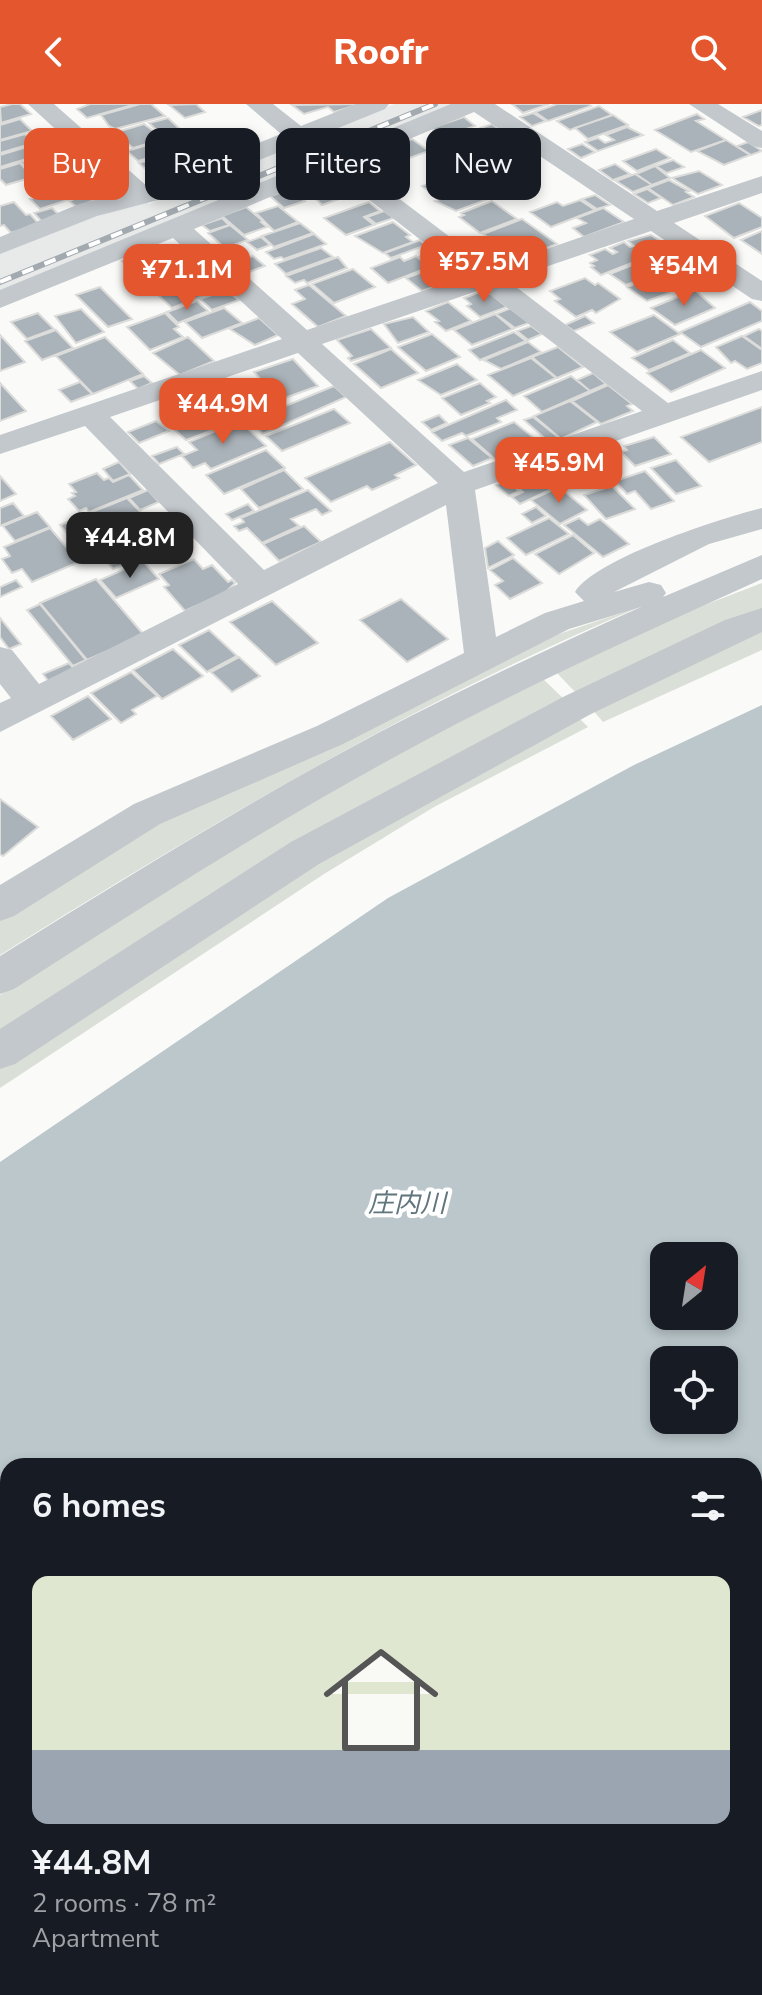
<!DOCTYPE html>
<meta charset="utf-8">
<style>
:root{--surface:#171b24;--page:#242831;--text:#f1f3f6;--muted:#9ea1a6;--line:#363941;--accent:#e4572e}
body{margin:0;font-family:"Nunito Sans","Noto Sans JP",sans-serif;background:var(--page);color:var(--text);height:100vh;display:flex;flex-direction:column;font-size:30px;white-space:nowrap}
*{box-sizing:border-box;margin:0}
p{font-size:26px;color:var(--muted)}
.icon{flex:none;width:44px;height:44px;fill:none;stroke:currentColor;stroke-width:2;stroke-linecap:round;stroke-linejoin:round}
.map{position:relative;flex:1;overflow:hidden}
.sheet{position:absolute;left:0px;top:1354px;width:762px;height:538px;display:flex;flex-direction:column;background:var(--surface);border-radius:24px 24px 0 0;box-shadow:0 4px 12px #0003}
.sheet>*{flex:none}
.banner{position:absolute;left:24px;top:24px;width:714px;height:72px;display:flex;gap:16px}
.needle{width:52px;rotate:30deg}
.buttons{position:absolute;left:650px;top:1138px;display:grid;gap:16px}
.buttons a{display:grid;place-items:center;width:88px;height:88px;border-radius:16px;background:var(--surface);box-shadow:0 4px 12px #0003;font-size:40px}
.price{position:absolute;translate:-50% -68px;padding:0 18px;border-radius:16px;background:var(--accent);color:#fff;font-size:26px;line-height:52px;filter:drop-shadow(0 2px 4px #0008)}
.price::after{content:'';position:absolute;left:50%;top:48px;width:24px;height:18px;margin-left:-12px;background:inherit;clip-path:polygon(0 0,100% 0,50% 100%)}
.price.active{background:#222;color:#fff}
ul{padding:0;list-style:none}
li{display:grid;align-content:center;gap:16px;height:424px;padding:0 32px}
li+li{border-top:2px solid var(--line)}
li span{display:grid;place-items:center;height:248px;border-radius:16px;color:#555}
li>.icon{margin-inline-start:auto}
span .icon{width:144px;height:144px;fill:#fffc;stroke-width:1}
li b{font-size:34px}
h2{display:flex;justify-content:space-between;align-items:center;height:96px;padding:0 32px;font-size:34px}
.tag{padding:0 28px;border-radius:16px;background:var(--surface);box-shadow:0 4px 12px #0003;font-size:28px;line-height:72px}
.tag.active{background:var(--accent);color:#fff}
header{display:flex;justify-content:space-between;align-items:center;height:104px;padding:0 32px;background:var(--accent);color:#fff;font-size:36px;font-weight:800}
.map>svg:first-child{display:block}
.built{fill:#e8e9e9}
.green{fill:#dadfd7}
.water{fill:#bbc7cb;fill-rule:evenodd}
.building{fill:#aab3b9;stroke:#dcdcda;stroke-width:2}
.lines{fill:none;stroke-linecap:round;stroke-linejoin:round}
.minor{fill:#c3c8cc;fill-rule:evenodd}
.rail-casing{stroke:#a2aab0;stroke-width:6}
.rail{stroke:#fff;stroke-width:4;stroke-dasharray:12;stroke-linecap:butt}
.labels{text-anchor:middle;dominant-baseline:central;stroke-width:8;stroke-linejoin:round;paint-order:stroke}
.water-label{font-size:26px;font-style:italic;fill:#60757c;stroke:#fff}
</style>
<header><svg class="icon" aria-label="back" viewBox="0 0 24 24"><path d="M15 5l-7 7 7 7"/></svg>Roofr<svg class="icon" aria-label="search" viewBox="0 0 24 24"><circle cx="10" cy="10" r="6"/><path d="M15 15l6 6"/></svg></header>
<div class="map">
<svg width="762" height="1891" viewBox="0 0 762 1891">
<rect width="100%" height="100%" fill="#fafaf8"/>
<path class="built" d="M 394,0 L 456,0 L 332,51 L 309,35 Z
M 302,37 L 325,54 L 0,189 L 0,149 L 44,129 L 144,97 L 149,100 Z"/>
<path class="green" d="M 762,479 L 762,509 L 577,590 L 556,568 L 689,507 Z
M 642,502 C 416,597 207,722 0,851 L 0,816 L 164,717 L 559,530 Z
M 762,524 L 762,546 L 603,618 L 591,604 Z
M 542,574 L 566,597 L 0,934 L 0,891 L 256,730 L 405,644 Z
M 576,611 L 588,623 L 434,703 L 324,770 L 0,984 L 0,960 L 318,753 Z
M 762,1509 L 762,1826 L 754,1835 L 754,1517 Z
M 375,1884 L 708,1884 L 702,1891 L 368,1891 Z"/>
<path class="water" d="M 762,601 L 762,1393 L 754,1396 L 754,1362 L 8,1362 L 8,1716 L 0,1719 L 0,1058 L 388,794 L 634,661 ZM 664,1152 L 724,1152 L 724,1212 L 664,1212 ZM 664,1256 L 724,1256 L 724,1316 L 664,1316 Z"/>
<path class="building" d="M 12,0 L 20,0 L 31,10 L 1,19 L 0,3 Z
M 90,0 L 136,0 L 87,14 L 77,5 Z
M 140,0 L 151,0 L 165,12 L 115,25 L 109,22 L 101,11 Z
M 196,0 L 205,8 L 185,14 L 169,1 Z
M 361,0 L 334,8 L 328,3 L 304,10 L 292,1 Z
M 512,0 L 549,0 L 523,9 Z
M 557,0 L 588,0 L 591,2 L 548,17 L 535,8 Z
M 599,2 L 612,11 L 570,26 L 557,17 Z
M 762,6 L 762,21 L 759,22 L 743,13 Z
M 533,9 L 546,17 L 532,22 L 520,13 Z
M 697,10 L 704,15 L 696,17 L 726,36 L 691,48 L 655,26 Z
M 613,11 L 628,21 L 588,35 L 575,24 Z
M 464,13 L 475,22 L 443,33 L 431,24 Z
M 168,14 L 183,28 L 165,34 L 149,19 Z
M 20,15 L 32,27 L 0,36 L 0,21 Z
M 144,20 L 164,35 L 133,44 L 126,38 L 121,40 L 110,30 Z
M 492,20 L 513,35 L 484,44 L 463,30 Z
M 627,23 L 643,31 L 598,47 L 585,38 L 598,34 L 605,39 L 614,36 L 606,31 Z
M 185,28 L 197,40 L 183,44 L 170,33 Z
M 25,30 L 34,39 L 0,49 L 0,37 Z
M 171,34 L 182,44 L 138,57 L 127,47 Z
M 412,35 L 429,47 L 381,64 L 370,56 L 359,60 L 354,56 Z
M 450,35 L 474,51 L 454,59 L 428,44 Z
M 726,36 L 750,51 L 724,61 L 697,47 Z
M 748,38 L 762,47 L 751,51 L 737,42 Z
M 199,40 L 210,49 L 189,56 L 178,46 Z
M 582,40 L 595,48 L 581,54 L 568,45 Z
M 33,41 L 43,50 L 0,63 L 0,51 Z
M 656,45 L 670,54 L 637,67 L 623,57 Z
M 60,47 L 73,60 L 34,72 L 21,58 Z
M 177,47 L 198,66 L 159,78 L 139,59 Z
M 210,50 L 219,57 L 199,63 L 191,56 Z
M 673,56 L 684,63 L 667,69 L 656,62 Z
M 486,57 L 520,81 L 497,90 L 462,65 Z
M 20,59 L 33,73 L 6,81 L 0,75 L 0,65 Z
M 615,60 L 630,70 L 613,76 L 599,66 Z
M 92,62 L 102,72 L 85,76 L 75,67 Z
M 655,62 L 670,74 L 652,81 L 636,70 Z
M 63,64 L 66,67 L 72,66 L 84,77 L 49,88 L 35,73 Z
M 699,67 L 722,81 L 698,90 L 672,74 Z
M 460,68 L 494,93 L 456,107 L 435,97 L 440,95 L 422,82 Z
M 331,70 L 356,89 L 322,101 L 301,80 Z
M 635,70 L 652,81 L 633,88 L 616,77 Z
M 669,76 L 689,87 L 686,88 L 694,93 L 673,101 L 648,84 Z
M 71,82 L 80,92 L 40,105 L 30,95 Z
M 107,82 L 115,88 L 77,103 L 69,97 Z
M 291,85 L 305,97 L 284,104 L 270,92 Z
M 647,85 L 661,94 L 648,99 L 634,90 Z
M 595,91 L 610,101 L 597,105 L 582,95 Z
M 580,96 L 595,106 L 551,123 L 530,108 L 557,98 L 563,102 Z
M 492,97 L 517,115 L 480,129 L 459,113 L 464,111 L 461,109 Z
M 14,98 L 26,111 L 30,110 L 39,120 L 11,129 L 4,121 L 0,122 L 0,102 Z
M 369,98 L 380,107 L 364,113 L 374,121 L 346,131 L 324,114 Z
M 739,99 L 762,114 L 762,123 L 734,134 L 705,112 Z
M 278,102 L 298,118 L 274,127 L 256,109 Z
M 246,103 L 263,117 L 261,118 L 267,123 L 244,131 L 222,112 Z
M 52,104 L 60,112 L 42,118 L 34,109 Z
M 603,104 L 624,118 L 584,133 L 573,124 L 586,119 L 577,114 Z
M 384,107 L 394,114 L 376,120 L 367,113 Z
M 222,114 L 229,121 L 210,127 L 202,121 Z
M 522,115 L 557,140 L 520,154 L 483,130 Z
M 393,118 L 410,131 L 406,133 L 413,138 L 383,149 L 355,132 Z
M 300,119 L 313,129 L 274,143 L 262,132 Z
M 230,121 L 248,136 L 225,144 L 208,129 Z
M 762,127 L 762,150 L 741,136 Z
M 314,130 L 326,140 L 284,155 L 281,153 L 274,155 L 266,148 Z
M 651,131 L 670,144 L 601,171 L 591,163 L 594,162 L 590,159 L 597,156 L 590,151 L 605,145 L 613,150 L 617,148 L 610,144 L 624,138 L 630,143 L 634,142 L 628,137 Z
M 261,133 L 270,141 L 257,146 L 247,138 Z
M 420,136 L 426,141 L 391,154 L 385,149 Z
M 158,142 L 210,189 L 172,204 L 122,157 Z
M 321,144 L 333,153 L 286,170 L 275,160 Z
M 488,144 L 500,153 L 484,159 L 472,150 Z
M 436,146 L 448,156 L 432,162 L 419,153 Z
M 657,151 L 673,162 L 626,181 L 610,170 Z
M 253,152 L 265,162 L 249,168 L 236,157 Z
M 416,152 L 430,163 L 388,179 L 371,164 L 400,153 L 404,157 Z
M 338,153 L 347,164 L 307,179 L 304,176 L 295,179 L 286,172 Z
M 436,163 L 453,176 L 422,187 L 406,174 Z
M 676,163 L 687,170 L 679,174 L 686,179 L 670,185 L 653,172 Z
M 353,165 L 375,183 L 334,199 L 312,180 Z
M 585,174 L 595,181 L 598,179 L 620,195 L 596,209 L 592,206 L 576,213 L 555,197 L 560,195 L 550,187 Z
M 649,175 L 669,189 L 647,197 L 627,183 Z
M 309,181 L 346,212 L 318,223 L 292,200 L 305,195 L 295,186 Z
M 100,183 L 132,215 L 108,223 L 76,191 Z
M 227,186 L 239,196 L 212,206 L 200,195 Z
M 695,186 L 715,204 L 675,221 L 651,204 Z
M 480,188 L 491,190 L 507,203 L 480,213 L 467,202 L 471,200 L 464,194 Z
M 197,197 L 208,207 L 178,219 L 167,208 Z
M 448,198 L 471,217 L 446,227 L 435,218 L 439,217 L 426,207 Z
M 750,198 L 762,207 L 762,217 L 701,243 L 680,228 Z
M 224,204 L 242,219 L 202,234 L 185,218 Z
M 511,204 L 529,219 L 515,224 L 496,210 Z
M 81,205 L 104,228 L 76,239 L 55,212 Z
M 38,209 L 54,225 L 27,235 L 11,218 Z
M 165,209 L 179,223 L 174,225 L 183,233 L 150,246 L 127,223 Z
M 495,210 L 513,225 L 472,241 L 454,226 Z
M 654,211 L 680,230 L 637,248 L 610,228 Z
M 585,212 L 594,219 L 574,227 L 565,221 Z
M 413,213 L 429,228 L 398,239 L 384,220 Z
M 259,214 L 278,231 L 255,241 L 230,225 Z
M 531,222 L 542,230 L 528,236 L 517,227 Z
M 371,225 L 391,244 L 351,257 L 348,254 L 352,252 L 337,236 Z
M 759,225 L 762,227 L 762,245 L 744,232 Z
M 56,226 L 73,244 L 42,256 L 25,237 Z
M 514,228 L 526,237 L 480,256 L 469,246 Z
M 432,230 L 460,253 L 426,267 L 398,243 Z
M 0,231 L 25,258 L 0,267 Z
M 742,232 L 762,246 L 762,259 L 747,265 L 735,257 L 731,259 L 716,243 Z
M 105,233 L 143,270 L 93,290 L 56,252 Z
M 188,233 L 214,257 L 180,271 L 153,249 Z
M 673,236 L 690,249 L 649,266 L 632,254 Z
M 528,238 L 541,248 L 501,265 L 484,256 Z
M 558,243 L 583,263 L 557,274 L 532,253 Z
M 391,245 L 418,269 L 381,284 L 354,260 Z
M 701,246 L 725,264 L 671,288 L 647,269 Z
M 531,254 L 556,274 L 513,292 L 488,271 Z
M 293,255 L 318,282 L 279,296 L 254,268 Z
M 457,260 L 477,276 L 441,291 L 418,276 Z
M 593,269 L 606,280 L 590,287 L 577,276 Z
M 144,272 L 152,279 L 138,285 L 130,277 Z
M 571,272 L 590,287 L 542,308 L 524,292 Z
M 226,274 L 238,287 L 218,295 L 206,282 Z
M 80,278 L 92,290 L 71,298 L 59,286 Z
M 0,279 L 26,307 L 0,317 Z
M 480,279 L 496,293 L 487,297 L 490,299 L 461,311 L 442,294 Z
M 608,281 L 632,300 L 627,302 L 633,307 L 601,320 L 572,297 Z
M 334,282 L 346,293 L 263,330 L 249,317 Z
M 204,283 L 233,310 L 210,319 L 182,292 Z
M 506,296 L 517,306 L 497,314 L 501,318 L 466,332 L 462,329 L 442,337 L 432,328 Z
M 570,297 L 597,318 L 561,335 L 534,312 Z
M 239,298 L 251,310 L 242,313 L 230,302 Z
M 762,303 L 762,338 L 709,358 L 681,333 Z
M 334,305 L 350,319 L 282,347 L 266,332 Z
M 439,311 L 447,319 L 431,326 L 422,318 Z
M 533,313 L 558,333 L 548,337 L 524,316 Z
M 202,315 L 213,326 L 186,336 L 175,326 Z
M 156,317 L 169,327 L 139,339 L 128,328 Z
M 240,317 L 266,342 L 211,365 L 205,359 L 193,364 L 182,352 L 197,346 L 189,338 Z
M 514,318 L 539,338 L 497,357 L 472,335 Z
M 654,333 L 671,350 L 635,362 L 621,348 L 627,346 L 624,342 Z
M 468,334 L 492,354 L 473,362 L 449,341 Z
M 390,338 L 416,361 L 395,371 L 399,374 L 372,386 L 367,382 L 331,398 L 305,374 Z
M 177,343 L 184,350 L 159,360 L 152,352 Z
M 266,346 L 285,364 L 224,390 L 206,371 Z
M 602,354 L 617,369 L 582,381 L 568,365 Z
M 676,356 L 701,382 L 676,390 L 651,364 Z
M 119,358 L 130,370 L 113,377 L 103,365 Z
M 536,364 L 558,382 L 520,400 L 512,393 L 523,388 L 510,376 Z
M 284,366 L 303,385 L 259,404 L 241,385 Z
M 645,367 L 674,397 L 651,405 L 635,387 L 627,390 L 615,377 Z
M 97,369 L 104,376 L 109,374 L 113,378 L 129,371 L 143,386 L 89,408 L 86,404 L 79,407 L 68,395 L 75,392 L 72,389 L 76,388 L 69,380 Z
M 0,372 L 16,390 L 0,397 Z
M 506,376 L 519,387 L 509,392 L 496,381 Z
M 612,382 L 635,405 L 606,415 L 584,391 Z
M 559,383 L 587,406 L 560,420 L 531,396 Z
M 148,386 L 159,398 L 140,406 L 129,394 Z
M 308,386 L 331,407 L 322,411 L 316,405 L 291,415 L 299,422 L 262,439 L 247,424 L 239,427 L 234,422 L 244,418 L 241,414 Z
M 127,394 L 148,416 L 80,445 L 60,421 Z
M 13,399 L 24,412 L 0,422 L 0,404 Z
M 248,400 L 254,407 L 232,416 L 226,410 Z
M 536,403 L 546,412 L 532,419 L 522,410 Z
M 37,408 L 50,423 L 15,437 L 3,422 Z
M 549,414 L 569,430 L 526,451 L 507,434 Z
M 579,414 L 588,421 L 600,415 L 629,440 L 603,453 L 564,421 Z
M 304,422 L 321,438 L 279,457 L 263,440 Z
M 143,423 L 162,444 L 113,465 L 95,444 Z
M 50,424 L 79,458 L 32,478 L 22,465 L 12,469 L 2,455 L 10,452 L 4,443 Z
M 573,431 L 594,449 L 559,470 L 535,450 Z
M 498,437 L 514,451 L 488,464 L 485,444 Z
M 513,454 L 542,479 L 510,495 L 495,481 L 503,477 L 490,466 Z
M 194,455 L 203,465 L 212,461 L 228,478 L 232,476 L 235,479 L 225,489 L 185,507 L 164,483 L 169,481 L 159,470 Z
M 143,457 L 159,475 L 116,494 L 100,476 Z
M 96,475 L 144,531 L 87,556 L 40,499 Z
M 16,476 L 22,483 L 0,493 L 0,483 Z
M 401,495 L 448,535 L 407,558 L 360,516 Z
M 272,497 L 318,539 L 276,561 L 230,518 Z
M 40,500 L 86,556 L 73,562 L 27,506 Z
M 0,514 L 21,540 L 9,545 L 0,533 Z
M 209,526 L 237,552 L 207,568 L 179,541 Z
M 173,545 L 203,572 L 162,595 L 133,566 Z
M 239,553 L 260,572 L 232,588 L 211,568 Z
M 69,559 L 75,566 L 49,578 L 43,570 Z
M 131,568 L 157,592 L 132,606 L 136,610 L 121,619 L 91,589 Z
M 88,592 L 111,615 L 73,636 L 51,612 Z
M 0,695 L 38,723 L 3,752 L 0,750 Z"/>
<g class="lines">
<path class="minor" d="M 28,0 L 54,0 L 148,83 L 281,30 L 246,0 L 273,0 L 301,22 L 356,0 L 389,0 L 385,5 L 166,94 L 97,112 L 0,150 L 0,133 L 79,100 L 125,89 Z
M 451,0 L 495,0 L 657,107 L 762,72 L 762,89 L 674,119 L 762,177 L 762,197 L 752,195 L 651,127 L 507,176 L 668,299 L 762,267 L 762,286 L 475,386 L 496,533 L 545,509 L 584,497 L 575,488 C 596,454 722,414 762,404 L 762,425 L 709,440 L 614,488 L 649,478 L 661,481 L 666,489 L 663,493 L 762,451 L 762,475 C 641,530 519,585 402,649 C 269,721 142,803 14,885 L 0,890 L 0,852 C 124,775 248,698 378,629 C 464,584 552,543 641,503 L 569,525 L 343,640 L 160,720 L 14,812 L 0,817 L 0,781 L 134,700 L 317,622 L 464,549 L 446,401 L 0,628 L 0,599 L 11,594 L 0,580 L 0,543 L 12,546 L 39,580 L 238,480 L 85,322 L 0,350 L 0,331 L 282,235 L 173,134 L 0,204 L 0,186 ZM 474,8 L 634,115 L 491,164 L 352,59 ZM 332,67 L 467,172 L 307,226 L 194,125 ZM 483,185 L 642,307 L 464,368 L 322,240 ZM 298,249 L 438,379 L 264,466 L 110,313 Z
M 689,0 L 718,0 L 762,27 L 762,44 L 753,42 Z
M 762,504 L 762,528 L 591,610 L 319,760 L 15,960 L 0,965 L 0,925 L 291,738 L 565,592 L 725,516 Z"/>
<g class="rail-casing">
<path id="rail" d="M 0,178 L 435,0"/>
</g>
<use href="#rail" class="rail"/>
</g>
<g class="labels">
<g class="water-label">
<text x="407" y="1099">庄内川</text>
</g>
</g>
</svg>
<div class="buttons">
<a><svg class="needle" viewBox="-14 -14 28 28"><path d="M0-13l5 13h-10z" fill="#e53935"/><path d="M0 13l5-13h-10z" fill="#9ea1a6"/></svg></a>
<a><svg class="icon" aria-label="locate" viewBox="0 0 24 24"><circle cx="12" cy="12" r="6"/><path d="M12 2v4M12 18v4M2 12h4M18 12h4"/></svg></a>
</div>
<b class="price" style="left:484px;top:200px">¥57.5M</b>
<b class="price" style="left:684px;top:204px">¥54M</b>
<b class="price" style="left:187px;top:208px">¥71.1M</b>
<b class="price" style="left:223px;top:342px">¥44.9M</b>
<b class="price" style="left:559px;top:401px">¥45.9M</b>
<b class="price active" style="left:130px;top:476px">¥44.8M</b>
<div class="banner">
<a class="tag active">Buy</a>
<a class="tag">Rent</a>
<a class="tag">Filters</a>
<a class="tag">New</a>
</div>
<section class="sheet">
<h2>6 homes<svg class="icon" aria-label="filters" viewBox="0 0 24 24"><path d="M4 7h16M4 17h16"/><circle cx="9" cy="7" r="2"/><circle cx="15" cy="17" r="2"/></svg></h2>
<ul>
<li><span style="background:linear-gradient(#dfe7d0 70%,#9aa5b1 0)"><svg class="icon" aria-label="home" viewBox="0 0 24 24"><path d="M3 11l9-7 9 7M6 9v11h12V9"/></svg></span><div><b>¥44.8M</b><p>2 rooms · 78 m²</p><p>Apartment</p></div></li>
</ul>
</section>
</div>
